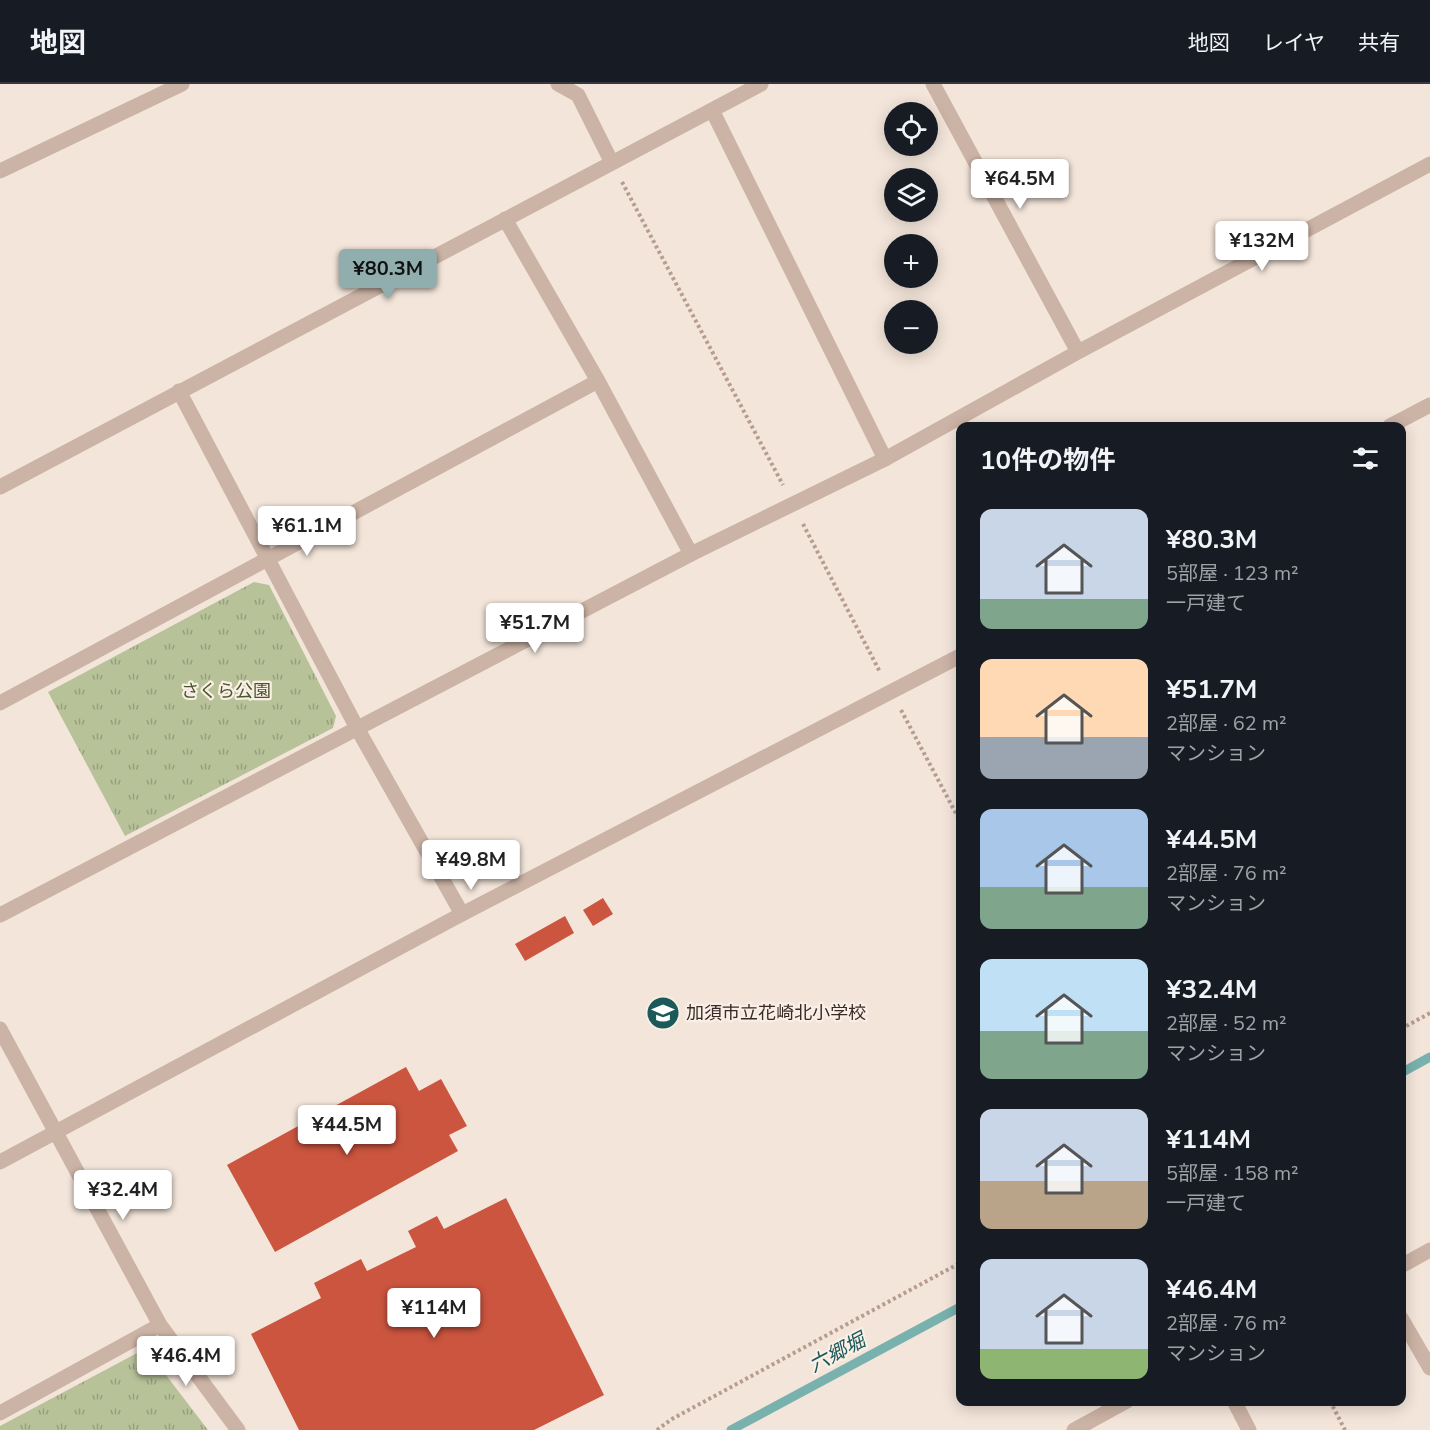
<!DOCTYPE html>
<html lang="ja">
<meta charset="utf-8">
<style>
:root{--surface:#171b24;--page:#242831;--text:#f1f3f6;--muted:#9ea1a6;--line:#363941;--accent:#91aeaf}
body{margin:0;font-family:"Nunito Sans","Noto Sans JP",sans-serif;background:var(--page);color:var(--text);height:100vh;display:flex;flex-direction:column;font-size:22px;white-space:nowrap}
*{box-sizing:border-box;margin:0}
p{font-size:20px;color:var(--muted)}
.icon{flex:none;width:33px;height:33px;fill:none;stroke:currentColor;stroke-width:2;stroke-linecap:round;stroke-linejoin:round}
.map{position:relative;flex:1;overflow:hidden}
.drawer{position:absolute;left:956px;top:338px;width:450px;height:984px;display:flex;flex-direction:column;background:var(--surface);border-radius:12px;box-shadow:0 3px 15px #0003}
.drawer>*{flex:none}
.fabs{position:absolute;left:884px;top:18px;display:grid;gap:12px}
.fabs a{display:grid;place-items:center;width:54px;height:54px;border-radius:50%;background:var(--surface);box-shadow:0 3px 15px #0003;font-size:30px}
.price{position:absolute;translate:-50% -51px;padding:0 14px;border-radius:6px;background:#fff;color:#222;font-size:20px;line-height:39px;filter:drop-shadow(0 2px 3px #0008)}
.price::after{content:'';position:absolute;left:50%;top:36px;width:18px;height:14px;margin-left:-9px;background:inherit;clip-path:polygon(0 0,100% 0,50% 100%)}
.price.current{background:var(--accent);color:#111}
ul{padding:0;list-style:none}
li{display:flex;align-items:center;gap:18px;height:150px;padding:0 24px}
li span{display:grid;place-items:center;flex:none;width:168px;height:120px;border-radius:12px;color:#555}
li>.icon{margin-inline-start:auto}
span .icon{width:72px;height:72px;fill:#fffc;stroke-width:1}
li b{font-size:26px}
h2{display:flex;justify-content:space-between;align-items:center;height:72px;padding:0 24px;font-size:26px}
header{display:flex;align-items:center;gap:36px;box-sizing:border-box;height:84px;padding:0 30px;background:var(--surface);border-bottom:2px solid var(--line)}
header strong{font-size:28px}
nav{display:flex;gap:33px;margin-inline-start:auto;font-size:21px}
.map>svg:first-child{display:block}
.grass{fill:url(#grass-tufts)}
.lines{fill:none;stroke-linecap:round;stroke-linejoin:round}
.stream{stroke:#78b1ae;stroke-width:9}
.building{fill:#cb553f}
.path{stroke:#b79d8f;stroke-width:4;stroke-dasharray:3 3;stroke-linecap:butt}
.service{stroke:#cbb3a5;stroke-width:15}
.minor{stroke:#cbb3a5;stroke-width:15}
.tertiary{stroke:#cbb3a5;stroke-width:15}
.labels{text-anchor:middle;dominant-baseline:central;stroke-width:4.5;stroke-linejoin:round;paint-order:stroke}
.park-label{font-size:18px;fill:#495629;stroke:#faefe6}
.poi-label{font-size:18px;fill:#372a27;stroke:#faefe6;text-anchor:start}
.water-label{font-size:20px;font-style:italic;fill:#1b5a59;stroke:#faefe6}
</style>
<header>
<strong>地図</strong>
<nav><a>地図</a><a>レイヤ</a><a>共有</a></nav>
</header>
<div class="map">
<svg width="1430" height="1346" viewBox="0 0 1430 1346">
<defs>
<pattern id="grass-tufts" width="24" height="20" patternUnits="userSpaceOnUse" patternTransform="scale(1.5)"><rect width="24" height="20" fill="#b8c299"/><path d="M3 7l-1-3M5 7V3M7 7l1-3M15 17l-1-3M17 17v-4M19 17l1-3" fill="none" stroke="#969e7d"/></pattern>
</defs>
<rect width="100%" height="100%" fill="#f3e5da"/>
<path class="grass" d="M 254,498 L 269,501 L 336,632 L 333,644 L 125,752 L 48,608 Z
M 139,1268 L 153,1274 L 208,1346 L 0,1346 L 0,1342 Z"/>
<g class="lines">
<path class="stream" d="M 1401,989 L 1430,973
M 731,1346 L 960,1223"/>
</g>
<path class="building" d="M 603,814 L 613,830 L 593,842 L 583,826 Z
M 565,832 L 574,849 L 525,877 L 515,860 Z
M 406,983 L 419,1007 L 441,995 L 467,1042 L 449,1051 L 458,1067 L 275,1168 L 227,1081 Z
M 506,1114 L 604,1311 L 534,1346 L 299,1346 L 251,1250 L 321,1214 L 314,1199 L 361,1175 L 367,1187 L 416,1163 L 408,1147 L 437,1132 L 444,1145 Z"/>
<g class="lines">
<path class="path" d="M 622,98 L 783,401
M 803,440 L 880,588
M 901,626 L 960,737
M 1401,945 L 1430,929
M 1330,1317 L 1345,1346
M 657,1346 L 672,1335 L 960,1179"/>
<path class="service" d="M 691,470 L 885,375"/>
<path class="minor" d="M 558,0 L 578,11 L 612,79
M 933,0 L 1078,268
M 712,26 L 885,375 L 1078,268 L 1430,80
M 0,87 L 182,0
M 179,307 L 357,644 L 462,830
M 0,403 L 761,0
M 0,619 L 598,297
M 0,831 L 691,470 L 598,297 L 505,135
M 0,945 L 160,1241 L 238,1346
M 1401,1182 L 1430,1166
M 1401,1234 L 1430,1284
M 1234,1317 L 1249,1346
M 0,1329 L 160,1241
M 1074,1346 L 1127,1317"/>
<path class="tertiary" d="M 1390,342 L 1430,321
M 0,1078 L 462,830 L 960,572"/>
</g>
<defs>
<g id="school-disc" transform="scale(1.725)"><circle r="9.5" fill="#1b5a59" stroke="#faefe6"/><path d="M0-5L7-2L0 1L-7-2ZM-4 1L0 2.5L4 1V4Q0 6-4 4Z" fill="#fff"/></g>
</defs>
<g fill-rule="evenodd">
<use href="#school-disc" x="663" y="929"/>
</g>
<g class="labels">
<g class="park-label">
<text x="226" y="607">さくら公園</text>
</g>
<g class="poi-label">
<text x="686" y="929">加須市立花崎北小学校</text>
</g>
<g class="water-label">
<text transform="translate(837 1269) rotate(-28)">六郷堀</text>
</g>
</g>
</svg>
<div class="fabs">
<a><svg class="icon" aria-label="locate" viewBox="0 0 24 24"><circle cx="12" cy="12" r="6"/><path d="M12 2v4M12 18v4M2 12h4M18 12h4"/></svg></a>
<a><svg class="icon" aria-label="layers" viewBox="0 0 24 24"><path d="M12 4l9 5-9 5-9-5zM3 14l9 5 9-5"/></svg></a>
<a>+</a>
<a>−</a>
</div>
<b class="price" style="left:1020px;top:126px">¥64.5M</b>
<b class="price" style="left:1262px;top:188px">¥132M</b>
<b class="price current" style="left:388px;top:216px">¥80.3M</b>
<b class="price" style="left:307px;top:473px">¥61.1M</b>
<b class="price" style="left:535px;top:570px">¥51.7M</b>
<b class="price" style="left:471px;top:807px">¥49.8M</b>
<b class="price" style="left:347px;top:1072px">¥44.5M</b>
<b class="price" style="left:123px;top:1137px">¥32.4M</b>
<b class="price" style="left:434px;top:1255px">¥114M</b>
<b class="price" style="left:186px;top:1303px">¥46.4M</b>
<section class="drawer">
<h2>10件の物件<svg class="icon" aria-label="filters" viewBox="0 0 24 24"><path d="M4 7h16M4 17h16"/><circle cx="9" cy="7" r="2"/><circle cx="15" cy="17" r="2"/></svg></h2>
<ul>
<li><span style="background:linear-gradient(#c9d6e8 75%,#7fa58c 0)"><svg class="icon" aria-label="home" viewBox="0 0 24 24"><path d="M3 11l9-7 9 7M6 9v11h12V9"/></svg></span><div><b>¥80.3M</b><p>5部屋 · 123 m²</p><p>一戸建て</p></div></li>
<li><span style="background:linear-gradient(#ffd9b3 65%,#9aa5b1 0)"><svg class="icon" aria-label="home" viewBox="0 0 24 24"><path d="M3 11l9-7 9 7M6 9v11h12V9"/></svg></span><div><b>¥51.7M</b><p>2部屋 · 62 m²</p><p>マンション</p></div></li>
<li><span style="background:linear-gradient(#a9c7e8 65%,#7fa58c 0)"><svg class="icon" aria-label="home" viewBox="0 0 24 24"><path d="M3 11l9-7 9 7M6 9v11h12V9"/></svg></span><div><b>¥44.5M</b><p>2部屋 · 76 m²</p><p>マンション</p></div></li>
<li><span style="background:linear-gradient(#bfe0f5 60%,#7fa58c 0)"><svg class="icon" aria-label="home" viewBox="0 0 24 24"><path d="M3 11l9-7 9 7M6 9v11h12V9"/></svg></span><div><b>¥32.4M</b><p>2部屋 · 52 m²</p><p>マンション</p></div></li>
<li><span style="background:linear-gradient(#c9d6e8 60%,#b9a48a 0)"><svg class="icon" aria-label="home" viewBox="0 0 24 24"><path d="M3 11l9-7 9 7M6 9v11h12V9"/></svg></span><div><b>¥114M</b><p>5部屋 · 158 m²</p><p>一戸建て</p></div></li>
<li><span style="background:linear-gradient(#c9d6e8 75%,#8fb573 0)"><svg class="icon" aria-label="home" viewBox="0 0 24 24"><path d="M3 11l9-7 9 7M6 9v11h12V9"/></svg></span><div><b>¥46.4M</b><p>2部屋 · 76 m²</p><p>マンション</p></div></li>
</ul>
</section>
</div>
